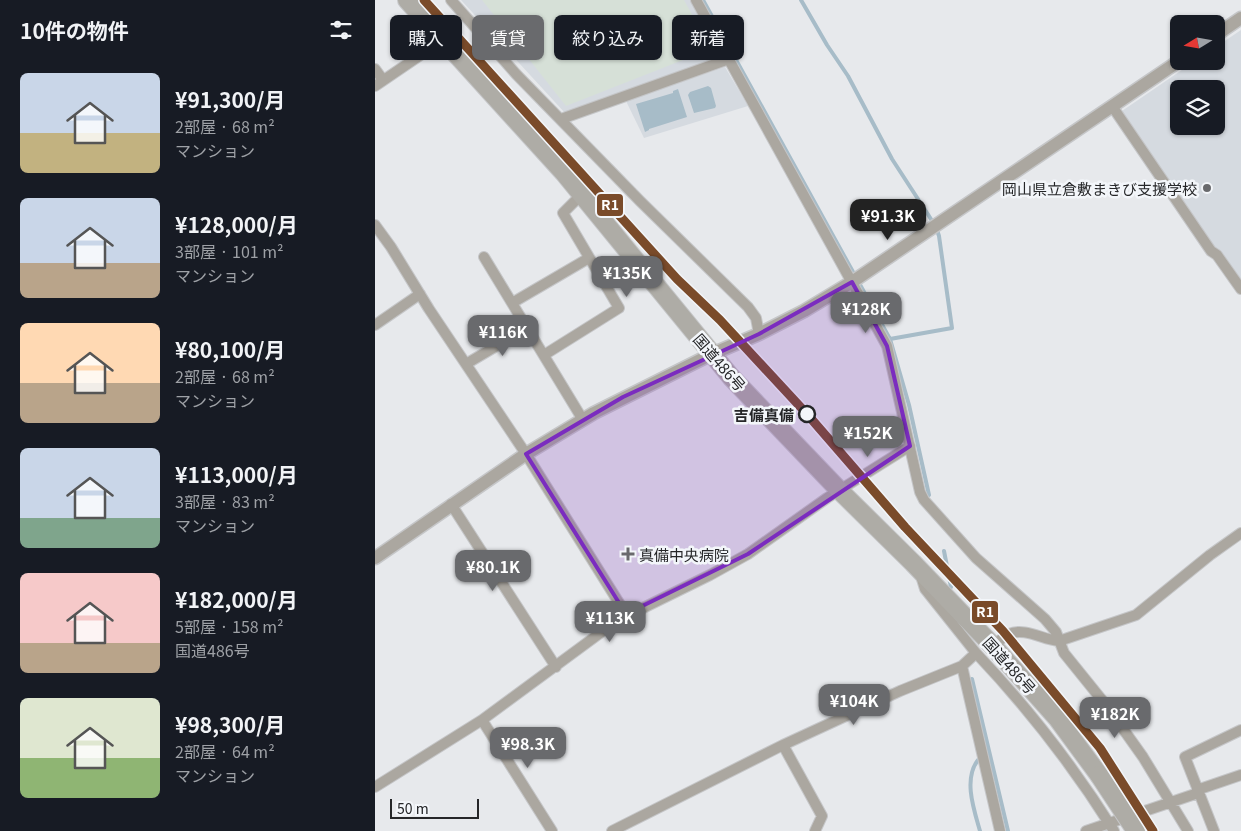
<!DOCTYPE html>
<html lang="ja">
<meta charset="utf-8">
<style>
:root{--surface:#171b24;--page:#20242c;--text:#f1f3f6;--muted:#9ea1a6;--accent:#696a6d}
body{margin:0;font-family:Georgia,"Noto Sans JP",serif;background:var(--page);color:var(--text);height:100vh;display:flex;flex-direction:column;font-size:19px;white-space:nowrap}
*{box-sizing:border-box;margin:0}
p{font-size:16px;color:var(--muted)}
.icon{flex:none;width:28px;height:28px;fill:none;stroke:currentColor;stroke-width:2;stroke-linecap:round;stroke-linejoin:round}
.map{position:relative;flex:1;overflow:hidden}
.side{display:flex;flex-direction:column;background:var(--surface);width:375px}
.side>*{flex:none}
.guide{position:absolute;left:15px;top:15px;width:475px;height:45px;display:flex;gap:10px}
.needle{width:32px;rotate:259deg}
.controls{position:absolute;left:795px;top:15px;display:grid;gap:10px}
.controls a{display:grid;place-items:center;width:55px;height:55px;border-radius:8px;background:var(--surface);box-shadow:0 1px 4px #0004;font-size:25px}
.scale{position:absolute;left:15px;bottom:12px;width:89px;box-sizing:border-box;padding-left:5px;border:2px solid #252628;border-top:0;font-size:14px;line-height:18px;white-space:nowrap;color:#252628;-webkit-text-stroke:4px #f3f6fa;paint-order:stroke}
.price{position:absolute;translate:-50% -42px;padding:0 11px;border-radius:10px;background:var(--accent);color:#fff;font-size:16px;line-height:32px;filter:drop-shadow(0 1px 2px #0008)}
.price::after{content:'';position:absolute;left:50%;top:30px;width:15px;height:11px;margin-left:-8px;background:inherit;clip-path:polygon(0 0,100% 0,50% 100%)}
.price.current{background:#222;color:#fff}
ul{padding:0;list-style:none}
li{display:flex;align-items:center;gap:15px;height:125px;padding:0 20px}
li span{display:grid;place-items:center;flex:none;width:140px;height:100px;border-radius:8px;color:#555}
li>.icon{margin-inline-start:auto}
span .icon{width:60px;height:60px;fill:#fffc;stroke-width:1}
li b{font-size:21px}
h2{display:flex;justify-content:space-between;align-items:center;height:60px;padding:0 20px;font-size:21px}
.chip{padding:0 18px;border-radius:8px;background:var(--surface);box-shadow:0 1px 4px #0004;font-size:18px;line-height:45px}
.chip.current{background:var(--accent);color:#fff}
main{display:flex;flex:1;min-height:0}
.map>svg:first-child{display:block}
.built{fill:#d5dae0;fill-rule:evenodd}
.green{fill:#d6e0d7}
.water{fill:#a7bcc8}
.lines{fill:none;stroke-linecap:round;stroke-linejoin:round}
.stream{stroke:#a7bcc8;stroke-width:4}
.minor-casing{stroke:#c5c6c8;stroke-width:12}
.tertiary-casing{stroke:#c5c6c8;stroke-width:15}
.trunk-casing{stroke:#c5c6c8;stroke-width:20}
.minor{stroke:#aba7a0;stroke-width:10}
.tertiary{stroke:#aba7a0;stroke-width:12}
.trunk{stroke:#aeaca6;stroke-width:18}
.trunk-bridge-casing{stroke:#c5c6c8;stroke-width:20;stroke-linecap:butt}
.trunk-bridge{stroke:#aeaca6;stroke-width:18}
.rail-1-casing{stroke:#f3f6fa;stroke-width:12}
.rail-1{stroke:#7a4b2a;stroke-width:9}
.marked{fill:#7b2cbf;fill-opacity:0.2;stroke:#7b2cbf;stroke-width:4;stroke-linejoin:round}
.poi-dot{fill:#696a6d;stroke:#f3f6fa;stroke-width:2}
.stop-dot{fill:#f3f6fa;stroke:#252628;stroke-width:2.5}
.labels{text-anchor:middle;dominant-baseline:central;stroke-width:5;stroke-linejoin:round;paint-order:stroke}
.poi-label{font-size:15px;fill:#252628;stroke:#f3f6fa;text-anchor:end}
.street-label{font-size:15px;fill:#252628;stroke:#f3f6fa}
.stop-label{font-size:15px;font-weight:bold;fill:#252628;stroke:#f3f6fa;text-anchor:end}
.line-badge{stroke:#f3f6fa;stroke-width:2}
.badge-label{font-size:14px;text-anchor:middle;font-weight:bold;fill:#fff}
</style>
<main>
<section class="side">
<h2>10件の物件<svg class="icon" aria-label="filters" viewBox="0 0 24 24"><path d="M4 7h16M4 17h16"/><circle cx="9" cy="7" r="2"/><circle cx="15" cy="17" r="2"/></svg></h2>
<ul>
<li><span style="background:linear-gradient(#c9d6e8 60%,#c2b280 0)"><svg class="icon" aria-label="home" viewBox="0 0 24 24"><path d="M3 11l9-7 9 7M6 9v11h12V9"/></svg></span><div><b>¥91,300/月</b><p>2部屋 · 68 m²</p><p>マンション</p></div></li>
<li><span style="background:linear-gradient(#c9d6e8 65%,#b9a48a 0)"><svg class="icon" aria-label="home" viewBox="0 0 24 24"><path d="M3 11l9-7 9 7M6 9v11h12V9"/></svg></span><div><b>¥128,000/月</b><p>3部屋 · 101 m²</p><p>マンション</p></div></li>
<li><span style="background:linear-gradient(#ffd9b3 60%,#b9a48a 0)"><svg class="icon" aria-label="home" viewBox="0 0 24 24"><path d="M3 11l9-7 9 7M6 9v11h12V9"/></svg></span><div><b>¥80,100/月</b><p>2部屋 · 68 m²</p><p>マンション</p></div></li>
<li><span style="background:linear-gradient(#c9d6e8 70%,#7fa58c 0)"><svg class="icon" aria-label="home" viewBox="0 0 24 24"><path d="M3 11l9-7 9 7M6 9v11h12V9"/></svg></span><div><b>¥113,000/月</b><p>3部屋 · 83 m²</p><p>マンション</p></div></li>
<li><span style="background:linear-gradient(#f6c9c9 70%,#b9a48a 0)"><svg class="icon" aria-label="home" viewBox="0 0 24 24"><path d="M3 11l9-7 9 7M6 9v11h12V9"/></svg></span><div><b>¥182,000/月</b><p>5部屋 · 158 m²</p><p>国道486号</p></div></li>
<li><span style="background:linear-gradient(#dfe7d0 60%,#8fb573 0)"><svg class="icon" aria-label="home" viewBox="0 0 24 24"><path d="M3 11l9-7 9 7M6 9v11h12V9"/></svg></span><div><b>¥98,300/月</b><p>2部屋 · 64 m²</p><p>マンション</p></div></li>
</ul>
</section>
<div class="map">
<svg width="866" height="831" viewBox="0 0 866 831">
<rect width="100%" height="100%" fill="#e7e9ec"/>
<path class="built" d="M 86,0 L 315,0 L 346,55 L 344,61 L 190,113 Z
M 866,30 L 866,282 L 840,249 L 747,111 L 820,61 L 841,61 L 841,47 ZM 804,89 L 841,89 L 841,126 L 804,126 Z
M 350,67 L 373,106 L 269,138 L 251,101 Z"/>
<path class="green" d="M 107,0 L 309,0 L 336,49 L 191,106 Z"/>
<path class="water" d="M 333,86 L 336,88 L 341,106 L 340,108 L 319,113 L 313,95 L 315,92 Z
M 303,89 L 312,117 L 274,129 L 274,130 L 270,132 L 261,104 L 298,93 L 298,91 Z"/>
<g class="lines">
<path class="stream" d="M 328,0 L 515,339 L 534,405 L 554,495
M 426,0 L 452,45 L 473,76 L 517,159 L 554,216 L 561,227 L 564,236 L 577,328 L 515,339
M 569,551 L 576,587
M 597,679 L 633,831
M 603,760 C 588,779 599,810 605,831"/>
<g class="minor-casing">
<path id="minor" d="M 76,0 L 141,74 L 265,201 L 373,307 L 381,318 L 384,334
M 321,0 L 512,346 L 545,492 L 549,500 L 601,558 L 670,619 L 681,632 L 689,653 L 731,705 L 768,757 L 813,831
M 0,69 L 8,80
M 0,86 L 69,39
M 737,106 L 836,251 L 842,255 L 866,289
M 186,119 L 354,59
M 0,225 L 16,247 L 54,309 L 151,454 L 251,614
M 109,257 L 208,420
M 137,303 L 214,258
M 0,325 L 45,294
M 169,355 L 244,308 L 188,213 L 207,194
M 91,364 L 152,328
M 76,504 L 181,667
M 618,646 C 623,642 628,637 634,634 C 650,627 668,640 684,641 L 761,615 L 835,555 L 866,533
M 601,653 C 653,708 699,767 739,831
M 587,666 L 625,831
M 107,720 L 177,831
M 408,745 L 447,816 L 440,831
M 0,787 L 107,720 L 251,614 L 266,609 L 335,575 L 373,554 L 452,498 L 535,446
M 822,790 L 866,775
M 237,831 L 408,745 L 525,691 L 587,666 L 601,653 L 550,589 L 546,576
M 711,831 L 823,793
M 839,831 L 810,757 L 866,730"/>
</g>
<g class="tertiary-casing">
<path id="tertiary" d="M 841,35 L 866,18
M 0,558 L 151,454 L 219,413 L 337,354 L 384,334 L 429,311 L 477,282 L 804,61"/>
</g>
<g class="trunk-casing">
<path id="trunk" d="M 32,0 L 189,173 L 356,377 L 464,490 L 538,563 L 618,646 L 682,718 L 724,775"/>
</g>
<use href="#minor" class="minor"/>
<use href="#tertiary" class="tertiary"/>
<use href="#trunk" class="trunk"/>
<g class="trunk-bridge-casing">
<path id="trunk-bridge" d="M 724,775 L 761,831"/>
</g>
<use href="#trunk-bridge" class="trunk-bridge"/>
<g class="rail-1-casing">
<path id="rail-1" d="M 49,0 L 302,279 L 345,320 L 432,414 L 530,527 L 628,631 L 725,748 L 778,831"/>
</g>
<use href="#rail-1" class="rail-1"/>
</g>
<path class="marked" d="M 477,282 L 512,346 L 535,446 L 373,554 L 251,614 L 151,454 L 248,397 L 384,334 Z"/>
<g class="poi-dot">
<circle cx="832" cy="188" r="5"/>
<path d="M250.5 546.5h5v5h5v5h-5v5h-5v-5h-5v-5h5z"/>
</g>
<circle class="stop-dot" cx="432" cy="414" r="8"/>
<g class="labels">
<g class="poi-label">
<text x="822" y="188">岡山県立倉敷まきび支援学校</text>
<text x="264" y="554" text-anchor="start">真備中央病院</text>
</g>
<g class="street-label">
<text transform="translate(345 362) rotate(49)">国道486号</text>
<text transform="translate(635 665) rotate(48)">国道486号</text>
</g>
<g class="stop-label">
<text x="419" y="414">吉備真備</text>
</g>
</g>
<g class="line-badge">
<rect x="221" y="193" width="28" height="24" rx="5" fill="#7a4b2a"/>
<rect x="596" y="600" width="28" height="24" rx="5" fill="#7a4b2a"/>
</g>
<g class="badge-label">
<text x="235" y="210">R1</text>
<text x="610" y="617">R1</text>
</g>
</svg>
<div class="controls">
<a><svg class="needle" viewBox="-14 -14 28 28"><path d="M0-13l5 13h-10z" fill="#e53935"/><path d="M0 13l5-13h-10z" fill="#9ea1a6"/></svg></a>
<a><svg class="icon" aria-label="layers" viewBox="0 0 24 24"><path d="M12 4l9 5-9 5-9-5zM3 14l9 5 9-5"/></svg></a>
</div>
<div class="scale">50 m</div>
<b class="price current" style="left:513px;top:241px">¥91.3K</b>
<b class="price" style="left:252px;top:298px">¥135K</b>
<b class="price" style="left:491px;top:334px">¥128K</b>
<b class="price" style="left:128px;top:357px">¥116K</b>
<b class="price" style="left:493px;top:458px">¥152K</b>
<b class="price" style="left:118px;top:592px">¥80.1K</b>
<b class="price" style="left:235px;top:643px">¥113K</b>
<b class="price" style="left:479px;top:726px">¥104K</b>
<b class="price" style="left:740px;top:739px">¥182K</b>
<b class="price" style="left:153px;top:769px">¥98.3K</b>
<div class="guide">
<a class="chip">購入</a>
<a class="chip current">賃貸</a>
<a class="chip">絞り込み</a>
<a class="chip">新着</a>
</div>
</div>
</main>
